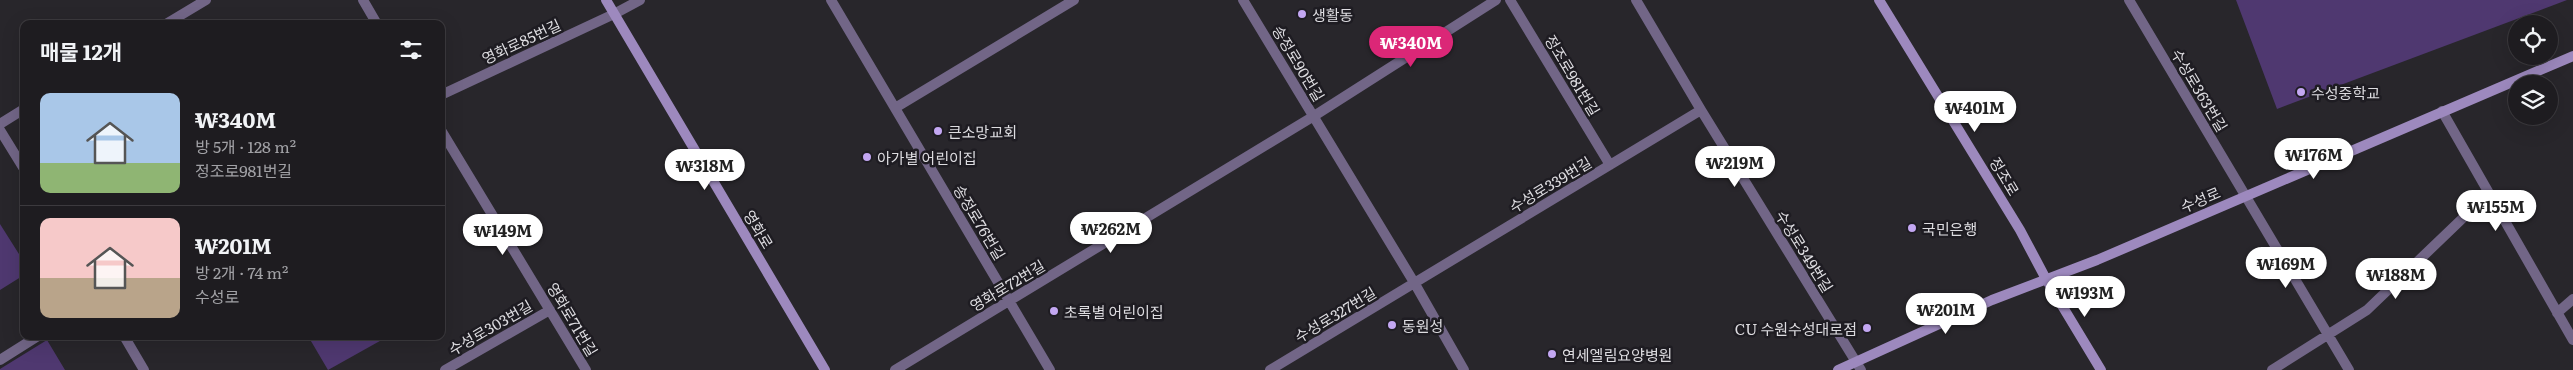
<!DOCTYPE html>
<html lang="ko">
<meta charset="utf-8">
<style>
:root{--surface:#1e1c20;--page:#262529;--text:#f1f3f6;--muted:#a1a1a5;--line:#3c3a3e;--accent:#db2777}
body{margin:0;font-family:Literata,"Noto Sans KR",serif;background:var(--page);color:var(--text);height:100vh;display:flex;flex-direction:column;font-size:19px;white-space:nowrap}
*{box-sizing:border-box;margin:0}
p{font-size:16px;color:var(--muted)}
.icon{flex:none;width:28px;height:28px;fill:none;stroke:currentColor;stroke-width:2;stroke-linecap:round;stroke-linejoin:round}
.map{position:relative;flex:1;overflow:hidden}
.sheet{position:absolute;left:20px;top:20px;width:425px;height:320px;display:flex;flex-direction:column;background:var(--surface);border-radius:10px;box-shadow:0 5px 20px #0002,0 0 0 1px var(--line)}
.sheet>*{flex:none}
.buttons{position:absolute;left:2508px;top:15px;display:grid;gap:10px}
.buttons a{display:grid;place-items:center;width:50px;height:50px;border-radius:50%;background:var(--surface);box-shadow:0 5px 20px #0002,0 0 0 1px var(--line);font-size:25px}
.price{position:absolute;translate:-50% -42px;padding:0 11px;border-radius:18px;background:#fff;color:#222;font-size:16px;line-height:32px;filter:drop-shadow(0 1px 2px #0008)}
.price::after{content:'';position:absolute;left:50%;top:30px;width:15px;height:11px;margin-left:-8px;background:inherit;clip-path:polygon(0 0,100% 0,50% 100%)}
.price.selected{background:var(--accent);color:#fff}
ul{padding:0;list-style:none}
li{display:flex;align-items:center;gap:15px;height:125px;padding:0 20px}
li+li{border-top:1px solid var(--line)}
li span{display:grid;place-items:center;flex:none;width:140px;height:100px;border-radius:10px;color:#555}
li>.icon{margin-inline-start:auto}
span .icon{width:60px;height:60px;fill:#fffc;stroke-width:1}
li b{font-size:21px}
h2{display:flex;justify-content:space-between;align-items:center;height:60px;padding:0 20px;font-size:21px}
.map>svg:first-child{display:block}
.green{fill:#4f3870}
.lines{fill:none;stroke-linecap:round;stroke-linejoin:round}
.street{stroke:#726687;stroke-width:10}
.secondary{stroke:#9d89be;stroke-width:10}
.poi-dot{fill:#c3a7f2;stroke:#1e1c22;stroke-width:2}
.labels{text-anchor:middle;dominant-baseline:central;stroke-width:5;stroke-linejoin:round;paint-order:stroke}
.poi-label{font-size:15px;fill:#dddce0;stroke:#1e1c22;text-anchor:start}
.street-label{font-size:15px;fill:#dddce0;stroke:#1e1c22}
</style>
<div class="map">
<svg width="2573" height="370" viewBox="0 0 2573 370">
<rect width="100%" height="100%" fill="#28262b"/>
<path class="green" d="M 2236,0 L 2567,0 L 2277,109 Z
M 0,224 L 24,262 L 24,275 L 0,290 Z
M 308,336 L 387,336 L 387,337 L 328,370 Z
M 47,340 L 65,370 L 0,370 L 0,369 Z"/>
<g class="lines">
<path class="street" d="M 363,0 L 377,24
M 831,0 L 1050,370
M 1243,0 L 1415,284 L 1464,370
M 1510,0 L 1610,165
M 1636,0 L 1701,110 L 1861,370
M 2129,0 L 2349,370
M 166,24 L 206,0
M 441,95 L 614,14 L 640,0
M 895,108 L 1074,0
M 2442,111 L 2573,340
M 0,124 L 24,109
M 0,130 L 24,169
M 441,130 L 586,370
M 2557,313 L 2573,299
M 124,336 L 144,370
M 0,360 L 38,336
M 445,370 L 550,310
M 895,370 L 1314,116 L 1496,0
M 1270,370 L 1701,110
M 2272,370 L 2367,310 L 2489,193"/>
<path class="secondary" d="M 606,0 L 825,370
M 1879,0 L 2020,230 L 2046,279 L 2101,370
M 1838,370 L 1992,300 L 2097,260 L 2573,56"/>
</g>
<g class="poi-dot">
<circle cx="1302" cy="14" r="5"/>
<circle cx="2301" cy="92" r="5"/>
<circle cx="938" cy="131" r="5"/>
<circle cx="867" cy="157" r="5"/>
<circle cx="1912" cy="228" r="5"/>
<circle cx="1054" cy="311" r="5"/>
<circle cx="1392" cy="325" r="5"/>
<circle cx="1867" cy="328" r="5"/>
<circle cx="1552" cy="354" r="5"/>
</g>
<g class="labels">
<g class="poi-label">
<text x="1312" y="14">생활동</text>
<text x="2311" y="92">수성중학교</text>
<text x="948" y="131">큰소망교회</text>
<text x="877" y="157">아가별 어린이집</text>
<text x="1922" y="228">국민은행</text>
<text x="1064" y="311">초록별 어린이집</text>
<text x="1402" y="325">동원성</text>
<text x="1857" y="328" text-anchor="end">CU 수원수성대로점</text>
<text x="1562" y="354">연세엘림요양병원</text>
</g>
<g class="street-label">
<text transform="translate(521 41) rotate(-25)">영화로85번길</text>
<text transform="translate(1299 63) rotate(59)">송정로90번길</text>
<text transform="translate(1573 75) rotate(59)">정조로981번길</text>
<text transform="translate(2200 90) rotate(59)">수성로363번길</text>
<text transform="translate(2005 176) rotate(59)">정조로</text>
<text transform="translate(1550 184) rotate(-31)">수성로339번길</text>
<text transform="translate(2200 199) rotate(-23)">수성로</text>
<text transform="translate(980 222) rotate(59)">송정로76번길</text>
<text transform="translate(759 229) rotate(59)">영화로</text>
<text transform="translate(1805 251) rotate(58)">수성로349번길</text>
<text transform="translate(1007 285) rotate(-31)">영화로72번길</text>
<text transform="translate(1335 314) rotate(-31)">수성로327번길</text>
<text transform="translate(573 319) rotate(59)">영화로71번길</text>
<text transform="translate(490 327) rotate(-30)">수성로303번길</text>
</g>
</g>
</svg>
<div class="buttons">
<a><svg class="icon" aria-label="locate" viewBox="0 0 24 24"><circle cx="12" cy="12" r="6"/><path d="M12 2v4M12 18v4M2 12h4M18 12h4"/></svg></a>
<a><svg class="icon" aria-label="layers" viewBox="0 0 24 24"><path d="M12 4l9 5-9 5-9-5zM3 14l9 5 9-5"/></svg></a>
</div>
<b class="price selected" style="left:1411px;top:68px">₩340M</b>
<b class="price" style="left:1975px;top:133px">₩401M</b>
<b class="price" style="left:2314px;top:180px">₩176M</b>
<b class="price" style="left:1735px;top:188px">₩219M</b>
<b class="price" style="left:705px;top:191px">₩318M</b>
<b class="price" style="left:2496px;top:232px">₩155M</b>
<b class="price" style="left:1111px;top:254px">₩262M</b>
<b class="price" style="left:503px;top:256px">₩149M</b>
<b class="price" style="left:2286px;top:289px">₩169M</b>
<b class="price" style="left:2396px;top:300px">₩188M</b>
<b class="price" style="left:2085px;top:318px">₩193M</b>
<b class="price" style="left:1946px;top:335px">₩201M</b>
<section class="sheet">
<h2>매물 12개<svg class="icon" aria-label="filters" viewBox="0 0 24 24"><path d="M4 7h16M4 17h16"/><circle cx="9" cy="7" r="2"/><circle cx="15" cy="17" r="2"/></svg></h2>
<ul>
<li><span style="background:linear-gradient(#a9c7e8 70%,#8fb573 0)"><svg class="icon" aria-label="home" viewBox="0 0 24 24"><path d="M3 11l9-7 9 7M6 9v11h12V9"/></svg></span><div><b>₩340M</b><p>방 5개 · 128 m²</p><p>정조로981번길</p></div></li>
<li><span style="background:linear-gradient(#f6c9c9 60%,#b9a48a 0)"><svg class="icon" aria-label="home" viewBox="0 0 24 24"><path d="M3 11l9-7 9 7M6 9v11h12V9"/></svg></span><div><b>₩201M</b><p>방 2개 · 74 m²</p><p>수성로</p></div></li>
</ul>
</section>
</div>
